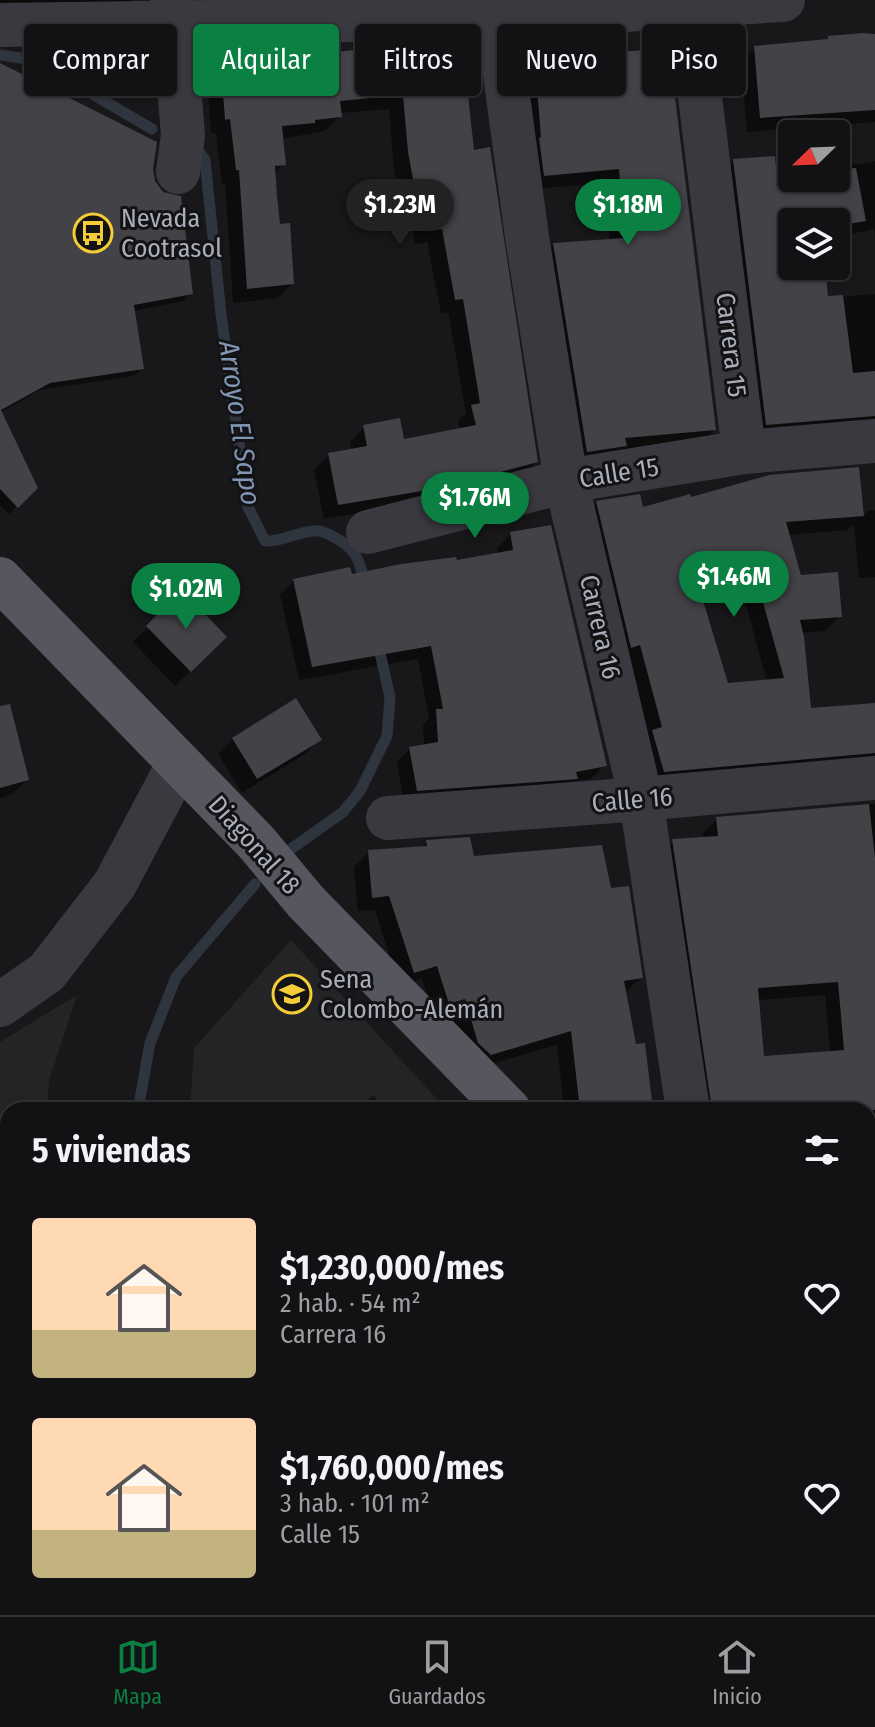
<!DOCTYPE html>
<html lang="es">
<meta charset="utf-8">
<style>
:root{--surface:#121214;--page:#1b1b1d;--text:#f1f3f6;--muted:#9c9ea0;--line:#313234;--accent:#0b8043}
body{margin:0;font-family:"Fira Sans Condensed",sans-serif;background:var(--page);color:var(--text);height:100vh;display:flex;flex-direction:column;font-size:30px;white-space:nowrap}
*{box-sizing:border-box;margin:0}
p{font-size:26px;color:var(--muted)}
.icon{flex:none;width:44px;height:44px;fill:none;stroke:currentColor;stroke-width:2;stroke-linecap:round;stroke-linejoin:round}
.map{position:relative;flex:1;overflow:hidden}
.details{position:absolute;left:0px;top:1102px;width:876px;height:514px;display:flex;flex-direction:column;background:var(--surface);border-radius:24px 24px 0 0;box-shadow:0 2px 6px #0004,0 0 0 2px var(--line)}
.details>*{flex:none}
.guide{position:absolute;left:24px;top:24px;width:828px;height:72px;display:flex;gap:16px}
.needle{width:52px;rotate:247deg}
.controls{position:absolute;left:778px;top:120px;display:grid;gap:16px}
.controls a{display:grid;place-items:center;width:72px;height:72px;border-radius:8px;background:var(--surface);box-shadow:0 2px 6px #0004,0 0 0 2px var(--line);font-size:40px}
.price{position:absolute;translate:-50% -68px;padding:0 18px;border-radius:28px;background:var(--accent);color:#fff;font-size:26px;line-height:52px;filter:drop-shadow(0 2px 4px #0008)}
.price::after{content:'';position:absolute;left:50%;top:48px;width:24px;height:18px;margin-left:-12px;background:inherit;clip-path:polygon(0 0,100% 0,50% 100%)}
.price.active{background:#222;color:#fff}
ul{padding:0;list-style:none}
li{display:flex;align-items:center;gap:24px;height:200px;padding:0 32px}
li span{display:grid;place-items:center;flex:none;width:224px;height:160px;border-radius:8px;color:#555}
li>.icon{margin-inline-start:auto}
span .icon{width:96px;height:96px;fill:#fffc;stroke-width:1}
li b{font-size:34px}
h2{display:flex;justify-content:space-between;align-items:center;height:96px;padding:0 32px;font-size:34px}
.tag{padding:0 28px;border-radius:8px;background:var(--surface);box-shadow:0 2px 6px #0004,0 0 0 2px var(--line);font-size:28px;line-height:72px}
.tag.active{background:var(--accent);color:#fff}
.tabs{display:flex;justify-content:space-around;align-items:center;height:112px;border-top:2px solid var(--line);background:var(--surface);font-size:22px;color:var(--muted)}
.tabs a{display:grid;justify-items:center;gap:4px}
.tabs .active{color:var(--accent)}
.map>svg:first-child{display:block}
.built{fill:#242427}
.shadow{fill:#0007;fill-rule:evenodd}
.lines{fill:none;stroke-linecap:round;stroke-linejoin:round}
.stream{stroke:#2e353e;stroke-width:11}
.building{fill:#424247;fill-rule:evenodd}
.minor{stroke:#39393f;stroke-width:44}
.major{stroke:#55565e;stroke-width:44}
.labels{text-anchor:middle;dominant-baseline:central;stroke-width:6;stroke-linejoin:round;paint-order:stroke}
.poi-label{font-size:26px;fill:#aaadba;stroke:#131315;text-anchor:start}
.street-label{font-size:26px;fill:#aaadba;stroke:#131315}
.water-label{font-size:28px;font-style:italic;fill:#8196b5;stroke:#131315}
</style>
<div class="map">
<svg width="875" height="1615" viewBox="0 0 875 1615">
<rect width="100%" height="100%" fill="#18181a"/>
<path class="built" d="M 291,940 L 447,1110 L 190,1110 L 194,1048 Z
M 77,995 L 49,1081 L 47,1110 L 8,1110 L 8,1608 L 187,1608 L 190,1615 L 0,1615 L 0,1042 Z"/>
<path class="shadow" d="M 0,0 L 132,0 L 123,8 L 0,5 Z
M 875,35 L 875,122 L 747,132 L 741,62 L 755,48 L 825,42 L 828,38 Z
M 593,48 L 714,430 L 700,444 L 573,466 L 540,259 L 554,245 L 610,241 L 605,183 L 530,189 L 520,67 L 535,53 Z
M 316,56 L 460,98 L 536,462 L 521,477 L 423,502 L 324,519 L 314,470 L 329,455 L 352,451 L 350,442 L 364,427 L 403,442 L 460,431 L 458,421 L 466,413 L 448,312 L 441,314 L 427,242 L 415,244 L 409,212 L 403,214 L 394,168 L 389,109 L 340,113 L 340,116 L 325,131 L 281,139 L 283,164 L 273,175 L 278,226 L 292,283 L 278,298 L 233,303 L 225,183 L 222,184 L 216,133 L 211,133 L 208,94 L 223,79 L 252,78 L 265,64 L 311,60 Z
M 0,68 L 151,169 L 153,182 L 191,293 L 183,301 L 133,311 L 142,368 L 134,376 L 40,390 L 0,413 L 35,488 L 9,514 L 0,505 Z
M 734,161 L 775,179 L 836,178 L 836,168 L 875,161 L 875,239 L 874,229 L 836,237 L 836,222 L 792,222 L 792,266 L 823,266 L 826,298 L 875,294 L 875,436 L 752,439 L 719,176 Z
M 857,470 L 862,517 L 868,511 L 875,510 L 875,577 L 859,578 L 854,524 L 847,530 L 788,535 L 799,577 L 840,616 L 825,631 L 801,633 L 809,710 L 875,735 L 875,755 L 862,768 L 650,786 L 583,518 L 597,503 L 642,509 ZM 737,572 L 767,682 L 727,685 L 696,583 Z
M 511,534 L 605,765 L 591,779 L 404,804 L 397,762 L 410,748 L 424,746 L 423,725 L 429,718 L 418,659 L 299,680 L 280,595 L 294,581 L 350,576 L 498,555 L 497,548 Z
M 182,593 L 225,637 L 175,686 L 133,642 Z
M 233,739 L 319,740 L 305,754 L 242,793 L 218,754 Z
M 0,762 L 27,780 L 12,794 L 0,798 Z
M 875,804 L 875,1235 L 868,1241 L 868,1110 L 698,1110 L 660,855 L 673,841 L 704,839 L 703,833 L 717,819 ZM 825,995 L 830,1053 L 762,1058 L 757,1000 Z
M 427,842 L 472,858 L 609,890 L 641,978 L 624,993 L 651,1110 L 564,1110 L 557,1045 L 475,1069 L 464,1057 L 451,1012 L 434,1017 L 422,979 L 399,986 L 375,910 L 358,911 L 354,867 L 369,852 L 421,848 Z
M 373,1095 L 387,1110 L 357,1110 Z
M 0,1450 L 8,1465 L 8,1608 L 100,1608 L 103,1615 L 0,1615 Z"/>
<g class="lines">
<path class="stream" d="M 0,55 L 34,60 L 152,129
M 197,148 L 205,160 L 221,314 L 248,507 L 265,541 C 283,542 296,532 314,531 C 320,530 326,533 332,536 C 356,548 359,558 365,584
M 284,854 L 343,812 L 360,791 L 387,736 L 390,697 L 378,644
M 138,1110 L 150,1043 L 176,977 L 255,884
M 301,1608 L 305,1615"/>
</g>
<path class="building" d="M 864,33 L 875,34 L 875,110 L 760,118 L 754,46 L 828,39 L 828,36 Z
M 416,44 L 456,44 L 461,95 L 468,95 L 474,150 L 490,147 L 538,462 L 440,488 L 338,505 L 328,453 L 367,446 L 363,425 L 400,418 L 404,439 L 476,425 L 471,405 L 480,403 L 463,299 L 455,300 L 442,229 L 429,231 L 423,199 L 417,200 L 408,152 L 403,95 L 340,101 L 342,117 L 315,120 L 315,123 L 282,126 L 286,165 L 275,166 L 277,196 L 280,224 L 290,223 L 294,284 L 247,289 L 239,170 L 236,170 L 230,119 L 225,120 L 222,78 L 265,75 L 264,62 L 315,58 L 315,54 Z
M 595,46 L 596,54 L 669,48 L 716,430 L 625,438 L 627,446 L 587,452 L 553,243 L 624,238 L 619,169 L 544,176 L 539,138 L 541,137 L 534,51 Z
M 0,63 L 157,142 L 153,169 L 155,181 L 163,192 L 181,196 L 193,294 L 134,305 L 144,369 L 50,383 L 1,410 L 38,488 L 18,508 L 0,489 Z
M 775,156 L 777,177 L 836,178 L 836,170 L 856,168 L 866,221 L 836,226 L 836,222 L 792,222 L 792,266 L 825,266 L 828,296 L 843,295 L 853,373 L 875,371 L 875,416 L 766,425 L 733,159 Z
M 859,467 L 864,516 L 786,522 L 801,575 L 838,572 L 842,617 L 800,620 L 804,637 L 811,708 L 875,703 L 875,753 L 664,772 L 652,730 L 662,727 L 640,645 L 631,648 L 596,501 L 640,494 L 643,507 L 690,494 L 691,497 L 769,475 ZM 751,559 L 784,678 L 728,683 L 695,574 Z
M 551,525 L 607,766 L 576,772 L 578,779 L 417,791 L 409,747 L 438,742 L 436,709 L 443,709 L 431,646 L 312,667 L 293,579 L 350,567 L 352,574 L 401,564 L 456,557 L 457,560 L 513,550 L 510,532 Z
M 182,590 L 227,637 L 191,672 L 146,626 Z
M 296,698 L 322,740 L 257,779 L 232,738 Z
M 10,704 L 29,780 L 0,788 L 0,706 Z
M 869,804 L 875,858 L 875,1110 L 712,1110 L 672,839 L 718,836 L 716,817 ZM 838,982 L 844,1050 L 764,1056 L 758,988 Z
M 470,837 L 474,856 L 602,845 L 611,888 L 629,886 L 643,978 L 624,981 L 636,1044 L 645,1043 L 653,1110 L 580,1110 L 571,1031 L 491,1055 L 478,1043 L 465,999 L 449,1004 L 437,966 L 414,973 L 389,896 L 372,898 L 368,850 L 427,846 L 426,840 Z"/>
<g class="lines">
<path class="minor" d="M 172,0 L 183,135 L 178,172
M 495,0 L 527,237 L 566,481 L 641,799 L 688,1110
M 688,0 L 744,452
M 0,25 L 498,18 L 783,0
M 368,532 L 566,481 L 744,452 L 875,441
M 388,818 L 641,799 L 875,778
M 0,1005 L 47,972 L 115,884 L 179,763
M 868,1265 L 875,1265"/>
<path class="major" d="M 0,579 L 256,842 L 306,902 L 509,1110
M 868,1487 L 875,1495"/>
</g>
<defs>
<g id="bus-ring" transform="scale(2)"><circle r="9.5" fill="#131315" stroke="#f3cc37" stroke-width="1.5"/><path d="M-5-6H5V4H4V6H2V4H-2V6H-4V4H-5ZM-3.5-4V0h7V-4ZM-3.5 1.2v1.5H-2V1.2ZM2 1.2v1.5H3.5V1.2Z" fill="#f3cc37"/></g>
<g id="university-ring" transform="scale(2)"><circle r="9.5" fill="#131315" stroke="#f3cc37" stroke-width="1.5"/><path d="M0-5L7-2L0 1L-7-2ZM-4 1L0 2.5L4 1V4Q0 6-4 4Z" fill="#f3cc37"/></g>
</defs>
<g fill-rule="evenodd">
<use href="#bus-ring" x="93" y="233"/>
<use href="#university-ring" x="292" y="994"/>
</g>
<g class="labels">
<g class="poi-label">
<text x="121" y="218">Nevada<tspan x="121" dy="30">Cootrasol</tspan></text>
<text x="320" y="979">Sena<tspan x="320" dy="30">Colombo-Alemán</tspan></text>
</g>
<g class="street-label">
<text transform="translate(731 345) rotate(83)">Carrera 15</text>
<text transform="translate(619 473) rotate(-9)">Calle 15</text>
<text transform="translate(600 627) rotate(77)">Carrera 16</text>
<text transform="translate(632 800) rotate(-5)">Calle 16</text>
<text transform="translate(254 845) rotate(48)">Diagonal 18</text>
</g>
<g class="water-label">
<text transform="translate(240 423) rotate(82)">Arroyo El Sapo</text>
</g>
</g>
</svg>
<div class="controls">
<a><svg class="needle" viewBox="-14 -14 28 28"><path d="M0-13l5 13h-10z" fill="#e53935"/><path d="M0 13l5-13h-10z" fill="#9c9ea0"/></svg></a>
<a><svg class="icon" aria-label="layers" viewBox="0 0 24 24"><path d="M12 4l9 5-9 5-9-5zM3 14l9 5 9-5"/></svg></a>
</div>
<b class="price active" style="left:400px;top:247px">$1.23M</b>
<b class="price" style="left:628px;top:247px">$1.18M</b>
<b class="price" style="left:475px;top:540px">$1.76M</b>
<b class="price" style="left:734px;top:619px">$1.46M</b>
<b class="price" style="left:186px;top:631px">$1.02M</b>
<div class="guide">
<a class="tag">Comprar</a>
<a class="tag active">Alquilar</a>
<a class="tag">Filtros</a>
<a class="tag">Nuevo</a>
<a class="tag">Piso</a>
</div>
<section class="details">
<h2>5 viviendas<svg class="icon" aria-label="filters" viewBox="0 0 24 24"><path d="M4 7h16M4 17h16"/><circle cx="9" cy="7" r="2"/><circle cx="15" cy="17" r="2"/></svg></h2>
<ul>
<li><span style="background:linear-gradient(#ffd9b3 70%,#c2b280 0)"><svg class="icon" aria-label="home" viewBox="0 0 24 24"><path d="M3 11l9-7 9 7M6 9v11h12V9"/></svg></span><div><b>$1,230,000/mes</b><p>2 hab. · 54 m²</p><p>Carrera 16</p></div><svg class="icon" aria-label="heart" viewBox="0 0 24 24"><path d="M12 20l-8-8c-3-5 5-10 8-4 3-6 11-1 8 4z"/></svg></li>
<li><span style="background:linear-gradient(#ffd9b3 70%,#c2b280 0)"><svg class="icon" aria-label="home" viewBox="0 0 24 24"><path d="M3 11l9-7 9 7M6 9v11h12V9"/></svg></span><div><b>$1,760,000/mes</b><p>3 hab. · 101 m²</p><p>Calle 15</p></div><svg class="icon" aria-label="heart" viewBox="0 0 24 24"><path d="M12 20l-8-8c-3-5 5-10 8-4 3-6 11-1 8 4z"/></svg></li>
</ul>
</section>
</div>
<nav class="tabs">
<a class="active"><svg class="icon" aria-label="map" viewBox="0 0 24 24"><path d="M3 6l6-2 6 2 6-2v14l-6 2-6-2-6 2zM9 4v14M15 6v14"/></svg>Mapa</a>
<a><svg class="icon" aria-label="saved" viewBox="0 0 24 24"><path d="M7 4h10v16l-5-4-5 4z"/></svg>Guardados</a>
<a><svg class="icon" aria-label="home" viewBox="0 0 24 24"><path d="M3 11l9-7 9 7M6 9v11h12V9"/></svg>Inicio</a>
</nav>
